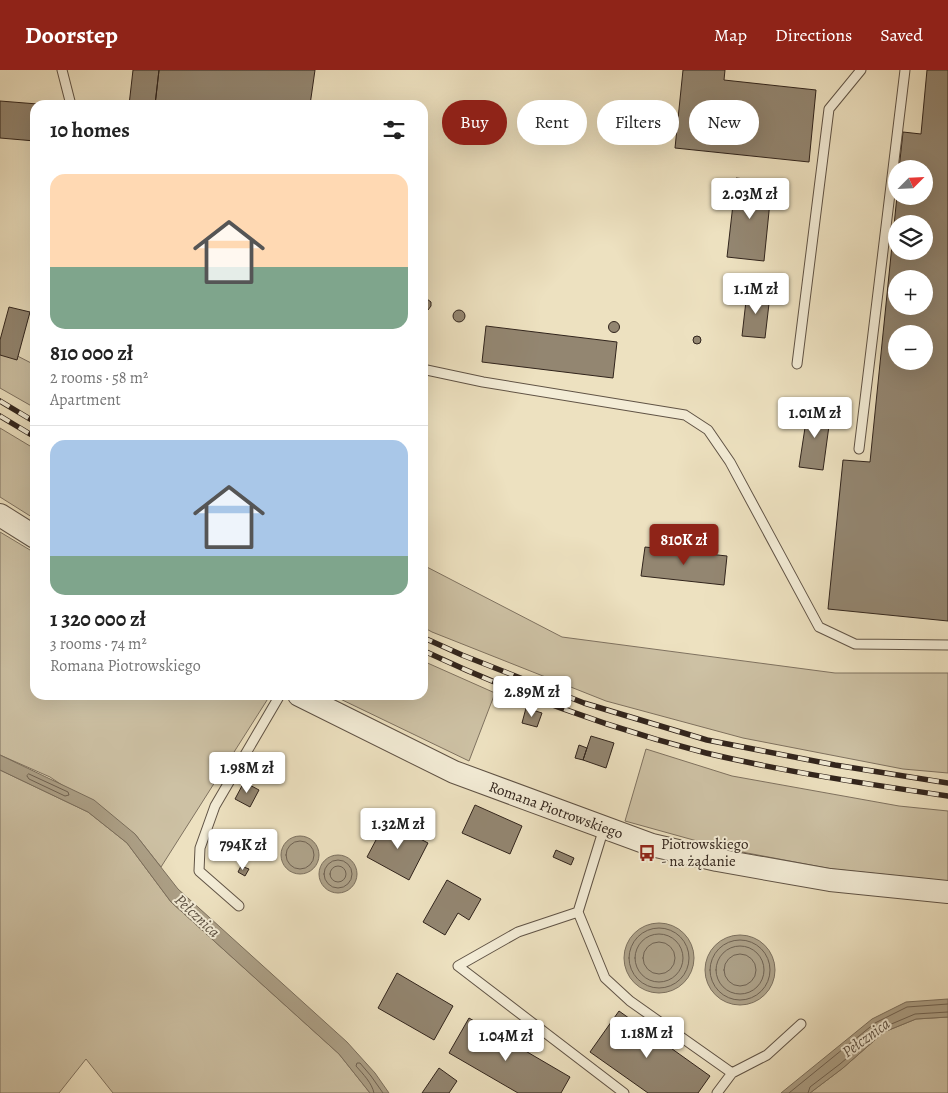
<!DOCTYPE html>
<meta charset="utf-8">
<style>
:root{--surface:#fff;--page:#f6f6f6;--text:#222;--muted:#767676;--line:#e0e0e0;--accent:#8f2418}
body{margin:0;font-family:Alegreya,serif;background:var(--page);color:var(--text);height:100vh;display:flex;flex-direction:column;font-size:19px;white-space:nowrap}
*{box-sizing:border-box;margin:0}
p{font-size:16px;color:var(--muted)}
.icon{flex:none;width:28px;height:28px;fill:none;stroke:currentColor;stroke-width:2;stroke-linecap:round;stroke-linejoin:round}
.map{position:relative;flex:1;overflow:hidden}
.details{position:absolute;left:30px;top:30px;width:398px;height:600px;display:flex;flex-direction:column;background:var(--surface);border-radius:15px;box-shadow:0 5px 20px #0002}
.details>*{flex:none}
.banner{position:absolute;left:442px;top:30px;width:430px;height:45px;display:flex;gap:10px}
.needle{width:32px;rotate:66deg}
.controls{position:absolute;left:888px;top:90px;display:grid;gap:10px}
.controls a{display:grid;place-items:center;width:45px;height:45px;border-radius:50%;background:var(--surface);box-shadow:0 5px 20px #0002;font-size:25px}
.price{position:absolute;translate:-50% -42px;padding:0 11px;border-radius:5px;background:#fff;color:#222;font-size:16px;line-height:32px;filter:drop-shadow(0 1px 2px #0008)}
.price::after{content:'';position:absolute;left:50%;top:30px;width:15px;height:11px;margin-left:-8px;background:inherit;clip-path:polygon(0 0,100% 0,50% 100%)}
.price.selected{background:var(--accent);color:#fff}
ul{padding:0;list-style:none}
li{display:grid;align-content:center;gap:10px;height:265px;padding:0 20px}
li+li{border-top:1px solid var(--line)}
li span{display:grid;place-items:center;height:155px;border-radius:15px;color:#555}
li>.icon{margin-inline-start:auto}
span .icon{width:90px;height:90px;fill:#fffc;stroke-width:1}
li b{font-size:21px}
h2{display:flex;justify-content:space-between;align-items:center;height:60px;padding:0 20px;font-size:21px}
.chip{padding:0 18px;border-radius:22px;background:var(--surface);box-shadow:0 5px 20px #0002;font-size:18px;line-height:45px}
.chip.selected{background:var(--accent);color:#fff}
header{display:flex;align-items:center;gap:30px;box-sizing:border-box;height:70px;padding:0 25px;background:var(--accent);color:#fff}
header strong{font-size:24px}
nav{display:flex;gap:28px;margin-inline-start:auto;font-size:18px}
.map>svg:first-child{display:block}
.green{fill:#cdc1a4;stroke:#7f7260}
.water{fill:#ada188;stroke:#7b6f5d}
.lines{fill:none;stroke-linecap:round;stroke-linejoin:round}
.shore{stroke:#6f6252;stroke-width:1}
.building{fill:#938671;stroke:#31241c;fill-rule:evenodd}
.service-casing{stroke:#605345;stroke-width:11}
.tertiary-casing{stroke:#605345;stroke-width:24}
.service{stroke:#f3ecd6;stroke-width:9}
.tertiary{stroke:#f3ecd6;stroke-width:22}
.rail-casing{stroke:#31241c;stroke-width:5.5}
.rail{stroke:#f3ecd6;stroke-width:4;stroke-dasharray:11;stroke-linecap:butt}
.labels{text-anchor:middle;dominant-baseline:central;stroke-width:4;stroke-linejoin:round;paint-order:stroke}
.street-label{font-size:15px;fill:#31241c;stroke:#f3ecd6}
.poi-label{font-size:15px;fill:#31241c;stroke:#f3ecd6;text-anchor:start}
.water-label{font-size:16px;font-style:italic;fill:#5c5042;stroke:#f3ecd6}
</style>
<header>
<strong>Doorstep</strong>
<nav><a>Map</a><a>Directions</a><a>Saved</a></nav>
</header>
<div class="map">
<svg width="948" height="1023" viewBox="0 0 948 1023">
<rect width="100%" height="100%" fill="#ede1c0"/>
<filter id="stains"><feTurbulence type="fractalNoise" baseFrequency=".004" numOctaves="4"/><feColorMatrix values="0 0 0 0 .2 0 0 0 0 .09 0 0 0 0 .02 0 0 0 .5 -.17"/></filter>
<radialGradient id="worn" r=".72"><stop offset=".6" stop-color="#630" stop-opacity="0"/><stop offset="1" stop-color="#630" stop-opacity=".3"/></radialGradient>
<path class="green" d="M 0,277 L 35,295 L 35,338 L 0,318 Z
M 0,358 L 35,379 L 35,449 L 0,427 Z
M 0,462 L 35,483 L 35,625 L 265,625 L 269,627 L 161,797 L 135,764 L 50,707 L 0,685 Z
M 423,495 L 562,567 L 835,603 L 948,603 L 948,703 L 903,699 L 743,668 L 606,631 L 432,562 L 423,557 Z
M 423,591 L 495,623 L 469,691 L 332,625 L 422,625 Z
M 646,679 L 732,706 L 899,736 L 948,741 L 948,811 L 832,799 L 726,779 L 625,751 Z
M 0,700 L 88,742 L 127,773 L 171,832 L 339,984 L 370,1023 L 113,1023 L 86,989 L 59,1023 L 0,1023 Z
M 948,947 L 948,1023 L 810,1023 L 843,998 L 884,962 L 916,949 Z"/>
<path class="water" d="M 0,685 L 94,730 L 135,764 L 178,819 L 347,972 L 375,1003 L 389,1023 L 370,1023 L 339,984 L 171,832 L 127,773 L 88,742 L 0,700 Z
M281 785a19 19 0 1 1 38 0a19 19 0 1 1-38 0Z
M319 804a19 19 0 1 1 38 0a19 19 0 1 1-38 0Z
M624 888a35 35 0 1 1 70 0a35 35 0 1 1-70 0Z
M705 900a35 35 0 1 1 70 0a35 35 0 1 1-70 0Z
M 948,929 L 948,947 L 916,949 L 884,962 L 843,998 L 810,1023 L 781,1023 L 872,949 L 906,932 Z"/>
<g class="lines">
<path class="shore" d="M 29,704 L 68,722 L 69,725 L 65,726 L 29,709 L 27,706 Z
M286 785a14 14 0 1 1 28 0a14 14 0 1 1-28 0Z
M324 804a14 14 0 1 1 28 0a14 14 0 1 1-28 0Z
M330 804a8 8 0 1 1 16 0a8 8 0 1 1-16 0Z
M629 888a30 30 0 1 1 60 0a30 30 0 1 1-60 0Z
M635 888a24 24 0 1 1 48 0a24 24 0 1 1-48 0Z
M710 900a30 30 0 1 1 60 0a30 30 0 1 1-60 0Z
M643 888a16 16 0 1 1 32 0a16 16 0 1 1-32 0Z
M716 900a24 24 0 1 1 48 0a24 24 0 1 1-48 0Z
M724 900a16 16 0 1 1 32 0a16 16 0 1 1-32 0Z
M 374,1023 C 372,1013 363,1004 356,996 L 357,993 L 360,993 L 371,1006 L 383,1023
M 789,1023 L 875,953 L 907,937 L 948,934
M 808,1023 L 810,1017 L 840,994 L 882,958 L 915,944 L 948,942"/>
</g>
<path class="building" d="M 133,0 L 159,0 L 155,35 L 129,35 Z
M 159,0 L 315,0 L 310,35 L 155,35 Z
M 683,0 L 725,0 L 724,10 L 816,20 L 809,92 L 675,78 Z
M 927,0 L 948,0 L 948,551 L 828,539 L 843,390 L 870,392 L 897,126 L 924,126 L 924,99 L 899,99 L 903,62 L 921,64 ZM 896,154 L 924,154 L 924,181 L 896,181 ZM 896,209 L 924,209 L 924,236 L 896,236 ZM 896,264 L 924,264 L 924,291 L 896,291 Z
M 0,31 L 50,35 L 35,35 L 35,71 L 0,68 Z
M 736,108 L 772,112 L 764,191 L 727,187 Z
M 747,222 L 770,225 L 765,268 L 742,266 Z
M 422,229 L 427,229 L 431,232 L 431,236 L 428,240 L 422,240 Z
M 9,237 L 30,242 L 17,290 L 0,285 L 0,270 Z
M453 246a6 6 0 1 1 12 0a6 6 0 1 1-12 0Z
M608.5 257a5.5 5.5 0 1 1 11 0a5.5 5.5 0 1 1-11 0Z
M 486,256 L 617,272 L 613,308 L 482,292 Z
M693 270a4 4 0 1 1 8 0a4 4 0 1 1-8 0Z
M 808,338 L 831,341 L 823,400 L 799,397 Z
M 645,477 L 727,486 L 724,515 L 641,506 Z
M 526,638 L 542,643 L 537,657 L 522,653 Z
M 591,666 L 614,673 L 606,698 L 583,690 Z
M 579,675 L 587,678 L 583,690 L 575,688 Z
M 244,712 L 259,720 L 250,737 L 235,729 Z
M 475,735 L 522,756 L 510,784 L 462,763 Z
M 386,751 L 428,773 L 409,810 L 367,787 Z
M 556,780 L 574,788 L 571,795 L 553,787 Z
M 241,796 L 249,799 L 245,806 L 238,802 Z
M 447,810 L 481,829 L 469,850 L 458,843 L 445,865 L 423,852 Z
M 397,903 L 453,936 L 434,970 L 378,938 Z
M 619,941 L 710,1006 L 698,1023 L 648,1023 L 590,982 Z
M 469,948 L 570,1007 L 561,1023 L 518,1023 L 449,983 Z
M 439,998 L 457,1011 L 449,1023 L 422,1023 Z"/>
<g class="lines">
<g class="service-casing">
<path id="service" d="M 62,0 L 71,35
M 797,294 L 829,39 L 861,0
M 422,299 L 483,312 L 685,345 L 708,360 L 730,392 L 819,557 L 855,574 L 948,575
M 859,379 L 905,0
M 604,758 L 578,842 L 605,908 L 630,931 L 732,1003 L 717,1023
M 239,836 L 199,801 L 200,778 L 215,736 L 280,625
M 578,842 L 518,862 L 458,896 L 624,1023
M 732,1003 L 767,985 L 801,954"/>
</g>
<g class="tertiary-casing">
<path id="tertiary" d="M 0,445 L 35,467
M 299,625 L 454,702 L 652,775 L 717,790 L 830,810 L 948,822"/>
</g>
<use href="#service" class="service"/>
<use href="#tertiary" class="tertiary"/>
<g class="rail-casing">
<path id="rail" d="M 0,331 L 35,352
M 0,346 L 35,367
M 422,567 L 462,585 L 584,633 L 707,670 L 835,695 L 948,713
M 422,580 C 513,623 609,658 706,683 C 786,702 867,714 948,726"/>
</g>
<use href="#rail" class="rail"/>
</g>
<defs>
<g id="bus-bare" transform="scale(1.35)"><path d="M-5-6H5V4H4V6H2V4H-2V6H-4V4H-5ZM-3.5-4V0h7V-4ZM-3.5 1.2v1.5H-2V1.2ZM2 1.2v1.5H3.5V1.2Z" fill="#8f2418" stroke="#f3ecd6" stroke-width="2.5" paint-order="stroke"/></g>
</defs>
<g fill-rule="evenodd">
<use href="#bus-bare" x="647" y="783"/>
</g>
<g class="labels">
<g class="street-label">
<text transform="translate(556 740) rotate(20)">Romana Piotrowskiego</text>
</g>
<g class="poi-label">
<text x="661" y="774">Piotrowskiego<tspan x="661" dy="17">- na żądanie</tspan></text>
</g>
<g class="water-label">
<text transform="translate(197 846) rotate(43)">Pełcznica</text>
<text transform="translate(866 968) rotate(-36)">Pełcznica</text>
</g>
</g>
<rect width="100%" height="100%" filter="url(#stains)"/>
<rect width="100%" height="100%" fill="url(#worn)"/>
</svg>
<div class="controls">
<a><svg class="needle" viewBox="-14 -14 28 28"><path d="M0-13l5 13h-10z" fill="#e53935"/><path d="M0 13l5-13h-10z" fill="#767676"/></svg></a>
<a><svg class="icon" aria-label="layers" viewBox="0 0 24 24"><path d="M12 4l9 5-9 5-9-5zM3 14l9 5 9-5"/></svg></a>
<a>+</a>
<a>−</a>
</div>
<b class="price" style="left:750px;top:150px">2.03M zł</b>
<b class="price" style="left:756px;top:245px">1.1M zł</b>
<b class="price" style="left:815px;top:369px">1.01M zł</b>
<b class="price selected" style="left:684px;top:496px">810K zł</b>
<b class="price" style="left:532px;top:648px">2.89M zł</b>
<b class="price" style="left:247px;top:724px">1.98M zł</b>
<b class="price" style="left:398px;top:780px">1.32M zł</b>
<b class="price" style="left:243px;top:801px">794K zł</b>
<b class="price" style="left:647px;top:989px">1.18M zł</b>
<b class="price" style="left:506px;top:992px">1.04M zł</b>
<div class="banner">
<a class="chip selected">Buy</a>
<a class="chip">Rent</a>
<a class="chip">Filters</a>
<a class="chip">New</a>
</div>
<section class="details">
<h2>10 homes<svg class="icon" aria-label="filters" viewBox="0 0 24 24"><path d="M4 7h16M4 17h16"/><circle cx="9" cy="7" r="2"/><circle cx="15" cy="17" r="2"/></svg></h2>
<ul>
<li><span style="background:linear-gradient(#ffd9b3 60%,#7fa58c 0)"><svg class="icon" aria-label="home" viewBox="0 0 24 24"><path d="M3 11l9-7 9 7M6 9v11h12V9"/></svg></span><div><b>810 000 zł</b><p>2 rooms · 58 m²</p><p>Apartment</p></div></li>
<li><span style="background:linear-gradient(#a9c7e8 75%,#7fa58c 0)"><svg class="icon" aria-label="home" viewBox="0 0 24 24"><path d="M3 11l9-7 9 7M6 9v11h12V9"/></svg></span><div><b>1 320 000 zł</b><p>3 rooms · 74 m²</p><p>Romana Piotrowskiego</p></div></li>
</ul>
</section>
</div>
